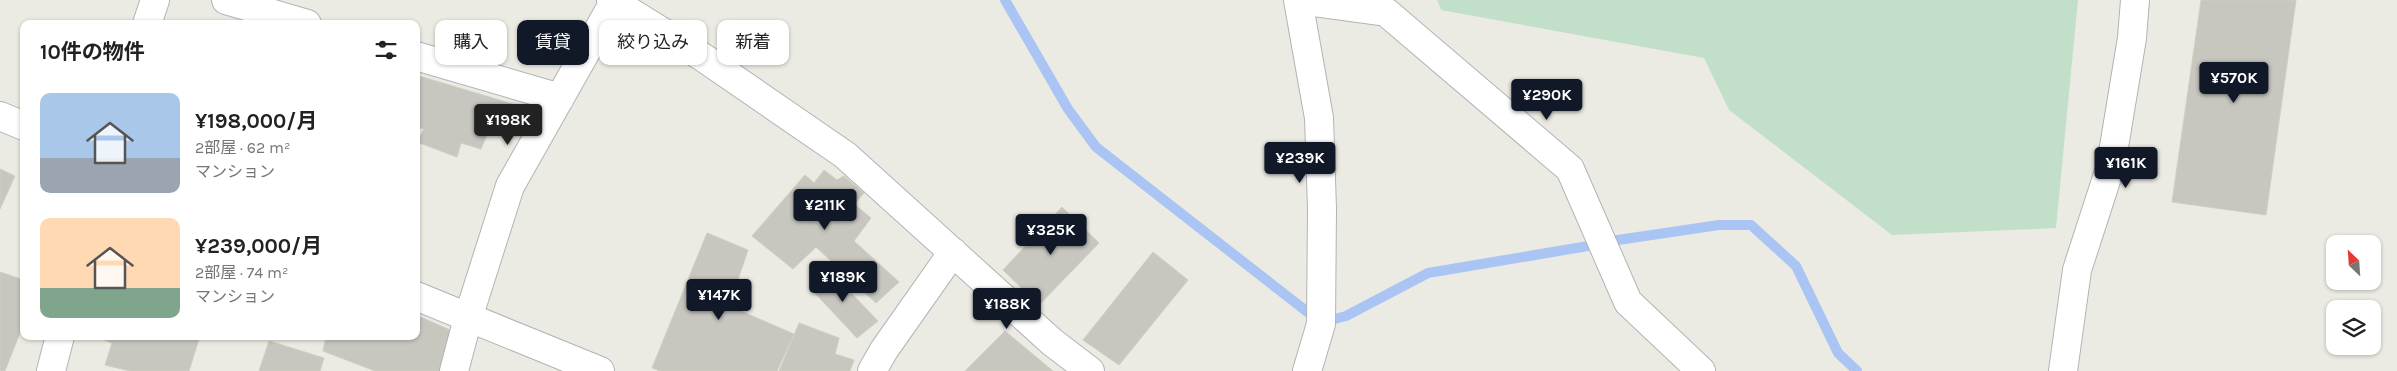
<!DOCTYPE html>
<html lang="ja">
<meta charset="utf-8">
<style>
:root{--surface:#fff;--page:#f2f2f2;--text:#222;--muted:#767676;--accent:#111827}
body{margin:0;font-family:Karla,"Noto Sans JP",sans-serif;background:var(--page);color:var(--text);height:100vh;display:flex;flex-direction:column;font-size:19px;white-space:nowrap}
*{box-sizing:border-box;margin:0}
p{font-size:16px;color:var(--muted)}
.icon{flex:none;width:28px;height:28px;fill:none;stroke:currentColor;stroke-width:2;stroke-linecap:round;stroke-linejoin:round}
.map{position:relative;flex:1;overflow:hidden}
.details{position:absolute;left:20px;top:20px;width:400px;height:320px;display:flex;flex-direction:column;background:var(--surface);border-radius:10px;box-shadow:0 1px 4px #0004}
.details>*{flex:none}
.hud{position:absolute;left:435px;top:20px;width:475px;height:45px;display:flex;gap:10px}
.needle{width:32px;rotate:335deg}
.buttons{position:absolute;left:2326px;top:235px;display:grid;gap:10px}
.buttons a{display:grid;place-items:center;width:55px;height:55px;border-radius:10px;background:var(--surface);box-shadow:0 1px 4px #0004;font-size:25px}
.price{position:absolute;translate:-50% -42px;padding:0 11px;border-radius:5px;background:var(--accent);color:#fff;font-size:16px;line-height:32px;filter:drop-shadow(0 1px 2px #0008)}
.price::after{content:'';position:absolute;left:50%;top:30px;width:15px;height:11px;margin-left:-8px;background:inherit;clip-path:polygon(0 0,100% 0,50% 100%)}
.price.current{background:#222;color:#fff}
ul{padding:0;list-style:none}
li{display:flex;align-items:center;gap:15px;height:125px;padding:0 20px}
li span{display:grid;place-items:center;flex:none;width:140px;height:100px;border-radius:10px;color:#555}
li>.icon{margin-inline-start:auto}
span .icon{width:60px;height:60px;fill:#fffc;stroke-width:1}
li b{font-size:21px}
h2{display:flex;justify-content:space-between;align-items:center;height:60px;padding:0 20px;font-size:21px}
.tag{padding:0 18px;border-radius:10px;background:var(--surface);box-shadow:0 1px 4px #0004;font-size:18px;line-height:45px}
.tag.current{background:var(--accent);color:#fff}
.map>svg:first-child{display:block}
.green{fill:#c2e0c9}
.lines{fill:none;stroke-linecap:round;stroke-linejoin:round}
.stream{stroke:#aac4f4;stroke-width:10}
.building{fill:#c7c6bf;stroke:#cfcec2}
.minor-casing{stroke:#b3b3b8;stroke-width:30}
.minor{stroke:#fff;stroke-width:28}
</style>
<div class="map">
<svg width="2397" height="371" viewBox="0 0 2397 371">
<rect width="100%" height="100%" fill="#ebebe3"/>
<path class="green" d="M 1437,0 L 2078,0 L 2056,228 L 1892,235 L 1729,110 L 1704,58 L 1441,10 Z"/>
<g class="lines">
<path class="stream" d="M 1005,0 L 1068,109 L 1096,147 L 1310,314
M 1611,241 L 1719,225 L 1751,225 L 1796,266 L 1838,353 L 1857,371
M 1331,320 L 1346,316 L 1428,273 L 1594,245"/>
</g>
<path class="building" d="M 2201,0 L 2296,0 L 2266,215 L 2172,202 Z
M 416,75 L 536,111 L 528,137 L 492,123 L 481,149 L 461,143 L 457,157 L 417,142 L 424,129 L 416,127 Z
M 0,169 L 15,176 L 0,209 Z
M 824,170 L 837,180 L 844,176 L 864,193 L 854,204 L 871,218 L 854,241 L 899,282 L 876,303 L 816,247 L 793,269 L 752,236 L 805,175 L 814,183 Z
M 1062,207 L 1099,243 L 1039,305 L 1003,270 Z
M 707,233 L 748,250 L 729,306 L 794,334 L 777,371 L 660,371 L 652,368 Z
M 1153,252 L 1188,280 L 1119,365 L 1083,340 Z
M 827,268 L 878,321 L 857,338 L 813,291 L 809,282 Z
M 0,272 L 24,280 L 24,323 L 5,371 L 0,371 Z
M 416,315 L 450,330 L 441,371 L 375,371 L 323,351 L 326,336 L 416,336 Z
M 799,323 L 839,338 L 835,354 L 854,360 L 850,371 L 779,371 Z
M 1005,331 L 1053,371 L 965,371 Z
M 94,336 L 200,336 L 189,371 L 130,371 L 105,365 L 112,343 Z
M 269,341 L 324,358 L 320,371 L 259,371 Z"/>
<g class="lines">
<g class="minor-casing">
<path id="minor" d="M 226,0 L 307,24
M 611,0 L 701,56 L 845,155 L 1052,342 L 1090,371
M 1298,0 L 1386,12 L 1570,169 L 1628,302 L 1701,371
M 1298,0 L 1319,118 L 1322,209 L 1321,324 L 1307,371
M 147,24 L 155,0
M 416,56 L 560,98
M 0,116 L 24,126
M 416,296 L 600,371
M 51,371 L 60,336
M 454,371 L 468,318 L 510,186 L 614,2
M 872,371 L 884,350 L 953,252
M 2063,371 L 2077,270 L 2111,165 L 2132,38 L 2135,0"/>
</g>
<use href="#minor" class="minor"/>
</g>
</svg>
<div class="buttons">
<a><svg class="needle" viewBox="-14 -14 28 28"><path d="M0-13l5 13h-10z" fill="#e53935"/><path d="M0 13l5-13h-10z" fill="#767676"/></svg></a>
<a><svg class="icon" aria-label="layers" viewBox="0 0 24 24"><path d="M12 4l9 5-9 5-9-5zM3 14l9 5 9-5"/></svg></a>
</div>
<b class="price" style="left:2234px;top:104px">¥570K</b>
<b class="price" style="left:1547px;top:121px">¥290K</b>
<b class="price current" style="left:508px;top:146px">¥198K</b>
<b class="price" style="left:1300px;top:184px">¥239K</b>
<b class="price" style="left:2126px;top:189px">¥161K</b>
<b class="price" style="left:825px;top:231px">¥211K</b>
<b class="price" style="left:1051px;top:256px">¥325K</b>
<b class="price" style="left:843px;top:303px">¥189K</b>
<b class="price" style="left:719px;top:321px">¥147K</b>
<b class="price" style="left:1007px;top:330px">¥188K</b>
<div class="hud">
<a class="tag">購入</a>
<a class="tag current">賃貸</a>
<a class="tag">絞り込み</a>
<a class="tag">新着</a>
</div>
<section class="details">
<h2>10件の物件<svg class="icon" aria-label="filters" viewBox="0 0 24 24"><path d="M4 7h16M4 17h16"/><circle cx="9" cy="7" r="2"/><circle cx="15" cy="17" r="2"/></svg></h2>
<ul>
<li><span style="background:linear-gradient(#a9c7e8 65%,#9aa5b1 0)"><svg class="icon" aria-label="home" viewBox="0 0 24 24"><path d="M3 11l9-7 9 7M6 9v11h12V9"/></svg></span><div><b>¥198,000/月</b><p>2部屋 · 62 m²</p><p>マンション</p></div></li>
<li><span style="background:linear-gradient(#ffd9b3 70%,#7fa58c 0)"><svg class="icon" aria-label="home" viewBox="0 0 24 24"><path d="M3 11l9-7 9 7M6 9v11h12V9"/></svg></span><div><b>¥239,000/月</b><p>2部屋 · 74 m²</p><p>マンション</p></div></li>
</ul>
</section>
</div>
